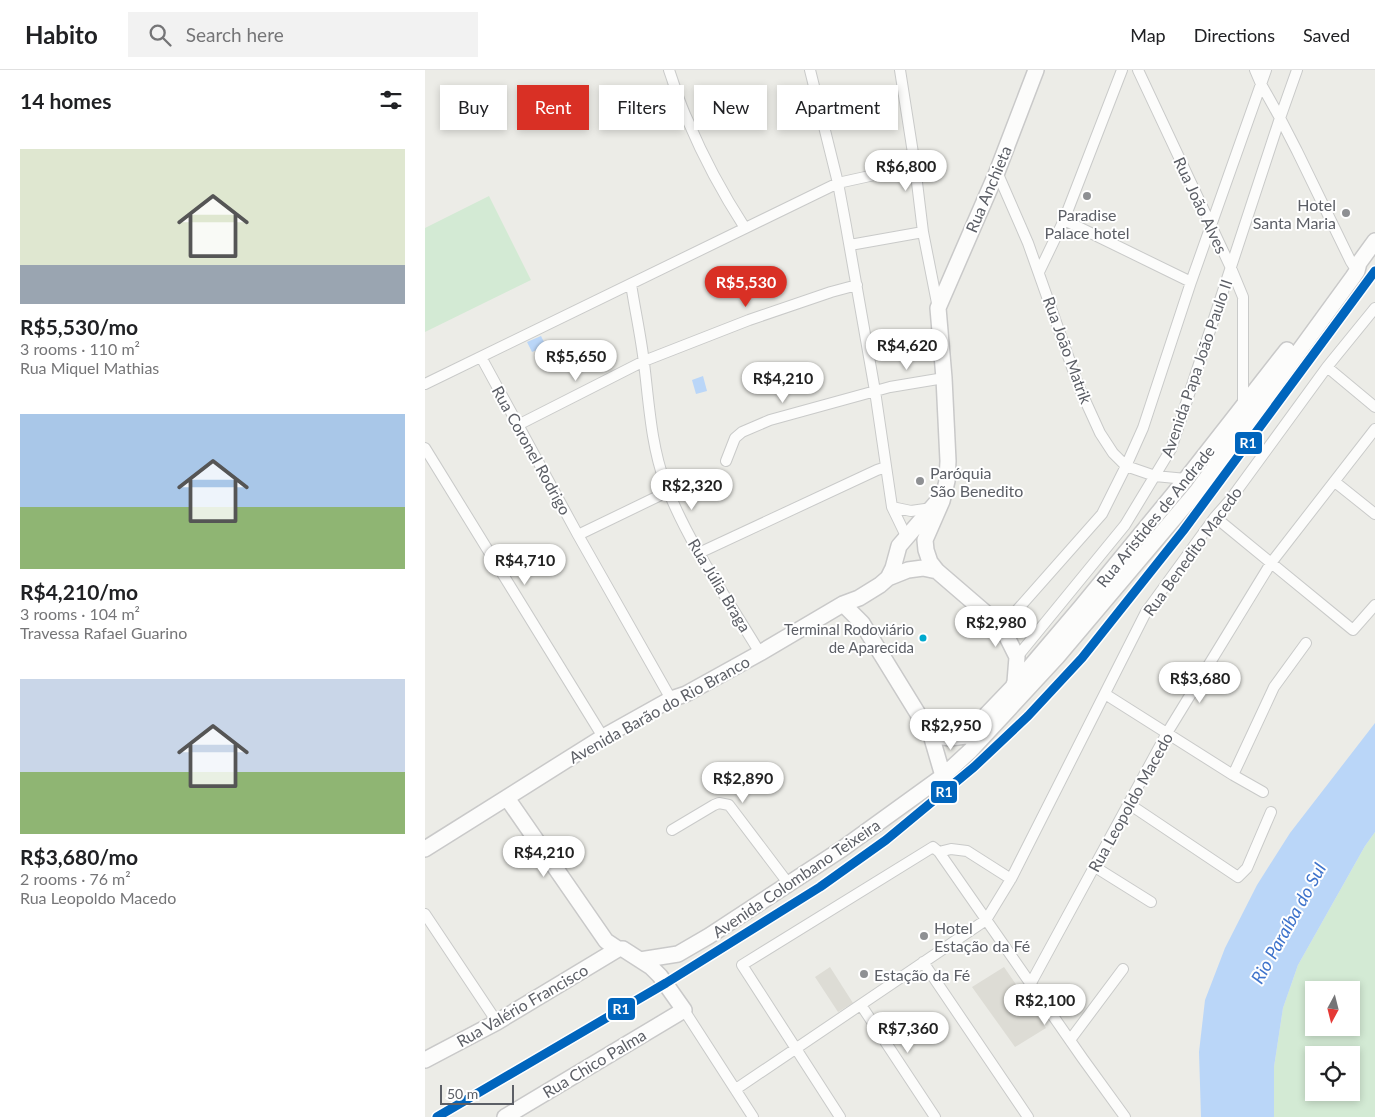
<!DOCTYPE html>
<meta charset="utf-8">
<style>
:root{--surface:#fff;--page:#f2f2f2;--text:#202124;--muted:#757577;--line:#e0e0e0;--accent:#d93025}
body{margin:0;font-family:Lato,sans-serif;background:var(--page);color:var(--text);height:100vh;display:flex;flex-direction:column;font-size:19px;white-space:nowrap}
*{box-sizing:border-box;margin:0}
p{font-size:16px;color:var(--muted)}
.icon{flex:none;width:28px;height:28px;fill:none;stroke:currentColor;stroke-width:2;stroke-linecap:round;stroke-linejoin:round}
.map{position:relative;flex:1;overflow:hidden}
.details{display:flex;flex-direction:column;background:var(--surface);width:425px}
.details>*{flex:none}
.top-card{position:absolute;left:15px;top:15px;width:475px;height:45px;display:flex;gap:10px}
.needle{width:32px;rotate:187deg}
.controls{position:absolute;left:880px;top:911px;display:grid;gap:10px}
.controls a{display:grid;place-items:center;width:55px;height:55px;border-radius:0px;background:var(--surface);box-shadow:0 2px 8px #0003;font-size:25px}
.scale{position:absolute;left:15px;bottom:12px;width:74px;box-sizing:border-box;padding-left:5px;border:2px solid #5c5f66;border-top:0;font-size:14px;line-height:18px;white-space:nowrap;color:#5c5f66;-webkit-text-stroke:4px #fff;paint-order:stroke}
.price{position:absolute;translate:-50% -42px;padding:0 11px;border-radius:18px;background:#fff;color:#222;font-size:16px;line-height:32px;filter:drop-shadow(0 1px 2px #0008)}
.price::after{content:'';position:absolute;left:50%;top:30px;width:15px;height:11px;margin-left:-8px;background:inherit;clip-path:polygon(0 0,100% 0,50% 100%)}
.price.on{background:var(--accent);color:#fff}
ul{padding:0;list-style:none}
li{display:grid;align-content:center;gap:10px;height:265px;padding:0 20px}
li span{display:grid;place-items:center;height:155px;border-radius:0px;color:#555}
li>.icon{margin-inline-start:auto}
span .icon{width:90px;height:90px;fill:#fffc;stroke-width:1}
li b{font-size:21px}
h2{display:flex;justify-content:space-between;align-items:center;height:60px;padding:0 20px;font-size:21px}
.chip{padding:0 18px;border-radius:0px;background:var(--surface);box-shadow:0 2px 8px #0003;font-size:18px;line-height:45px}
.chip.on{background:var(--accent);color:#fff}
header{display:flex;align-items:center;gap:30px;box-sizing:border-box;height:70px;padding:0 25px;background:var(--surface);border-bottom:1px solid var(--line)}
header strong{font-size:24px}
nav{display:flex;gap:28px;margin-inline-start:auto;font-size:18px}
.search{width:350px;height:45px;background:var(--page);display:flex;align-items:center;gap:12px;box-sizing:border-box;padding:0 18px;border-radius:0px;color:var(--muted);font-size:19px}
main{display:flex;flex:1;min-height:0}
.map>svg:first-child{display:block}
.education{fill:#dddcd5}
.green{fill:#d3ead4;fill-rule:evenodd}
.water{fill:#bad6f8}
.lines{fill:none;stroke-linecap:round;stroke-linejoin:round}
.street-casing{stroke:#c9cac9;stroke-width:12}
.secondary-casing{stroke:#c9c9c9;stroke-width:18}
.street{stroke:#fcfcfb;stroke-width:10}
.secondary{stroke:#fcfcfb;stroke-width:15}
.rail-1-casing{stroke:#fff;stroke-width:12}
.rail-1{stroke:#0065bd;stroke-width:9}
.poi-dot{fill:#8e9093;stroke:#fff;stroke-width:2}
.bus-dot{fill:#00a9ce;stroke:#fff;stroke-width:2}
.labels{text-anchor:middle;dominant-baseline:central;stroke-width:4;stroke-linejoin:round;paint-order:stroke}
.bus-label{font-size:15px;fill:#5c5f66;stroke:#fff;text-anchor:end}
.street-label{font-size:16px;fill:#5c5f66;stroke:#fff}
.poi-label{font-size:16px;fill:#5c5f66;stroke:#fff;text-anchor:start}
.water-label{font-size:18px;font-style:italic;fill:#3e73cb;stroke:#fff}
.line-badge{stroke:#fff;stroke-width:2}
.badge-label{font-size:14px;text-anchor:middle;font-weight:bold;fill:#fff}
</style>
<header>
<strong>Habito</strong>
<div class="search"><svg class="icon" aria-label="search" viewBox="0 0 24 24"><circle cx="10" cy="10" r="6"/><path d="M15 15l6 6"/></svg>Search here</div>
<nav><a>Map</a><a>Directions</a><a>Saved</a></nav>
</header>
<main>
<section class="details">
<h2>14 homes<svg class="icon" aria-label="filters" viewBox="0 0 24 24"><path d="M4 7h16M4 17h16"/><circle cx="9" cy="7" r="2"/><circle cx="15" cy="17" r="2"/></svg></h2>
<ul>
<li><span style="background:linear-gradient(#dfe7d0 75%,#9aa5b1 0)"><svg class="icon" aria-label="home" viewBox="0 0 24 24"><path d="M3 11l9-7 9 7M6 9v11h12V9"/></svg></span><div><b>R$5,530/mo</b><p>3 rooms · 110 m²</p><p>Rua Miquel Mathias</p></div></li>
<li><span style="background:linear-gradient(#a9c7e8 60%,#8fb573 0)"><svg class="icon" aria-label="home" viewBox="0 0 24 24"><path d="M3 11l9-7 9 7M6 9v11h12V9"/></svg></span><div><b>R$4,210/mo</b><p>3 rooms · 104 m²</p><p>Travessa Rafael Guarino</p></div></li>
<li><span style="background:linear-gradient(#c9d6e8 60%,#8fb573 0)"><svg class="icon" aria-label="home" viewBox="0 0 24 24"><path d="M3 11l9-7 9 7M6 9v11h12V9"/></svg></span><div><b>R$3,680/mo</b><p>2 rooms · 76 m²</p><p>Rua Leopoldo Macedo</p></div></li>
</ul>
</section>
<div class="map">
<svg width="950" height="1047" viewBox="0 0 950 1047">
<rect width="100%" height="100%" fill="#ecece7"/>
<path class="education" d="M 405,897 L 428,933 L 413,942 L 390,907 Z
M 579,897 L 621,958 L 590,977 L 547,917 Z"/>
<path class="green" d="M 64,126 L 106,210 L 0,262 L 0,158 Z
M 950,762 L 950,1047 L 849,1047 L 849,997 L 858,938 L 873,895 L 940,776 ZM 889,920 L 926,920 L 926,958 L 889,958 ZM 889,985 L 926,985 L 926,1022 L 889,1022 Z"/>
<path class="water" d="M 116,266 L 121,276 L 107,282 L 102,272 Z
M 278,306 L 282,321 L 271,324 L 267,310 Z
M 950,653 L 950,762 L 940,776 L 873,895 L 858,938 L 849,997 L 849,1047 L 776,1047 L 774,982 L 780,930 L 800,878 L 832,815 L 865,763 Z"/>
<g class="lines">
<g class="street-casing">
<path id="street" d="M 244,0 C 250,17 255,35 263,51 C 279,89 298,124 320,158
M 385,0 L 413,113 L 421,156 L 450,321 L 467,437 L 481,466
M 475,0 L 490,96 L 498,162 L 513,238
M 713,0 L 806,198 L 818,227 L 818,336
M 830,0 L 836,14 L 855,48 L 872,81 L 926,192 L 932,201
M 572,102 L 603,173 L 654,317 L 675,363 L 688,383 L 701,396 L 730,406 L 761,409
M 639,150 L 766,212
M 425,175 L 498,162
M 614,202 L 639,150 L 697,0
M 206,214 C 210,240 216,267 219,293 C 224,333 226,375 240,413 C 263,473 302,528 335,583
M 56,287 L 153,465 L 246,629
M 902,297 L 950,337
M 0,314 L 413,113 L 490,96
M 93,355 L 219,291 L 324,250 L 406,222 L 432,215
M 0,378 L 178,667
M 301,391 L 310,368 L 317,362 L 345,350 L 465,317 L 519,308
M 910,412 L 950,444
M 467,437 L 486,441 L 507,438
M 790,447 L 928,560 L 950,535
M 153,465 L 244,421
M 274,483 L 452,400 L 461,397
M 577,557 L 677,444 L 701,396 L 718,358 L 766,212 L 841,0
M 592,587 L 700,455 L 746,379 L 855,48 L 872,0
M 680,624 L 808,705 L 838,722
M 808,705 L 849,617 L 881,573
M 704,734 L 813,807 L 822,798 L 846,742
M 247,760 L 289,735 L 294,733 L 304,735 L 363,813
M 514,782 L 658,989 L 700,1047
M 670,797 L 726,832
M 0,844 L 72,952
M 498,892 L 603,1047
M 606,913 L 742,663 L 846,493 L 950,359
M 436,935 L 510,1047
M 259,940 L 328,1047
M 645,970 L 698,899
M 311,1019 L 561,850 L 586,809 L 721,542 L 790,447 L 805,430 L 902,297 L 950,238
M 415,1047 L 317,895 L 508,777 L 514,782 L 526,779 L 542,781 L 586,809"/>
</g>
<g class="secondary-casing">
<path id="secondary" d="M 512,501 L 505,492 L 501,480 L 500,470 L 517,431 L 522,411 L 523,391 L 519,308 L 513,238 L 572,102 L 611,0
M 463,508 L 468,498 L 474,476 L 511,433
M 418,534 L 437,553 L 506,665 L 518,706
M 506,665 L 525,668 L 541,666 L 588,617 L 656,537 L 761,409 L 862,280
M 0,779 L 178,667 L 246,629 L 261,624 L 335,583 L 418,534 L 434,528 L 455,515 L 463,508 L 483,500 L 498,498 L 512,501 L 577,557 L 592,587 L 590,612 L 588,617
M 215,890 L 253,884 L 284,866 L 417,779 L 518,706 L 545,681 L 632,587 L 773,420 L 928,207 L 932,201 L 934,193 L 950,171
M 0,990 L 72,952 L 193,879
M 80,1047 L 259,940 L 235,906 L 226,897 L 198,879 L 193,879 L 181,871 L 82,728"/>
</g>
<use href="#street" class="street"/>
<use href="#secondary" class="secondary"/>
<g class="rail-1-casing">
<path id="rail-1" d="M 12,1047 L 241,913 L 395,817 L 461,770 L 549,697 L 603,646 L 657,588 L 758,461 L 950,201"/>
</g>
<use href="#rail-1" class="rail-1"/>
</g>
<g class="poi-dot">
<circle cx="662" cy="126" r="5"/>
<circle cx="921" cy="143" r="5"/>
<circle cx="495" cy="411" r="5"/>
<circle cx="499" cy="866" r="5"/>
<circle cx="439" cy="904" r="5"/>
</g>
<circle class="bus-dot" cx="498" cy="568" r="4.5"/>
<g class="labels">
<g class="bus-label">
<text x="489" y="559">Terminal Rodoviário<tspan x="489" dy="18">de Aparecida</tspan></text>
</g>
<g class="street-label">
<text transform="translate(563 119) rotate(-67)">Rua Anchieta</text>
<text transform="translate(776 135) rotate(65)">Rua João Alves</text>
<text transform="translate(643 280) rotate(70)">Rua João Matrik</text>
<text transform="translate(771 298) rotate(-71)">Avenida Papa João Paulo II</text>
<text transform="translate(107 380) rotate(61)">Rua Coronel Rodrigo</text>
<text transform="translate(730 446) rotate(-51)">Rua Aristides de Andrade</text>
<text transform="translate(767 481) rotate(-54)">Rua Benedito Macedo</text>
<text transform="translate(295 515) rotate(59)">Rua Júlia Braga</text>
<text transform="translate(234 639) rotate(-29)">Avenida Barão do Rio Branco</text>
<text transform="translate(705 732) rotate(-61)">Rua Leopoldo Macedo</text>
<text transform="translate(371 808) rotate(-34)">Avenida Colombano Teixeira</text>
<text transform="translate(97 935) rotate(-30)">Rua Valério Francisco</text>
<text transform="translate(169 993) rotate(-31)">Rua Chico Palma</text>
</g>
<g class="poi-label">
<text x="911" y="134" text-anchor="end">Hotel<tspan x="911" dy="18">Santa Maria</tspan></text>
<text x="662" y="144" text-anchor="middle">Paradise<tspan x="662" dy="18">Palace hotel</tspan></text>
<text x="505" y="402">Paróquia<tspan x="505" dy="18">São Benedito</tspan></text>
<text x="509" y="857">Hotel<tspan x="509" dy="18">Estação da Fé</tspan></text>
<text x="449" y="904">Estação da Fé</text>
</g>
<g class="water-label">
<text transform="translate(863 853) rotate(-61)">Rio Paraíba do Sul</text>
</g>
</g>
<g class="line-badge">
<rect x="809" y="361" width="29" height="24" rx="5" fill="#0065bd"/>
<rect x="505" y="710" width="28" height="24" rx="5" fill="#0065bd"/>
<rect x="182" y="927" width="29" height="24" rx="5" fill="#0065bd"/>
</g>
<g class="badge-label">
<text x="823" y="378">R1</text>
<text x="519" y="727">R1</text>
<text x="196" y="944">R1</text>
</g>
</svg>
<div class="controls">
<a><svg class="needle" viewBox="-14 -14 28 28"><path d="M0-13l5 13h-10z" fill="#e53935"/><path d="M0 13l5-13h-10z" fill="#757577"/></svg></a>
<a><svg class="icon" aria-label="locate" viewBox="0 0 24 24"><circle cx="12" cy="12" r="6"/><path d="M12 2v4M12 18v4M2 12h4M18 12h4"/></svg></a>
</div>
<div class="scale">50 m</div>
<b class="price" style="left:481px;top:122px">R$6,800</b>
<b class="price on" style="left:321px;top:238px">R$5,530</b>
<b class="price" style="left:482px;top:301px">R$4,620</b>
<b class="price" style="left:151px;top:312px">R$5,650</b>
<b class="price" style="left:358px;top:334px">R$4,210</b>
<b class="price" style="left:267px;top:441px">R$2,320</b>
<b class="price" style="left:100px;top:516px">R$4,710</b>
<b class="price" style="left:571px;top:578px">R$2,980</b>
<b class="price" style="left:775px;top:634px">R$3,680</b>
<b class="price" style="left:526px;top:681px">R$2,950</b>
<b class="price" style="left:318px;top:734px">R$2,890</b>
<b class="price" style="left:119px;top:808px">R$4,210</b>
<b class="price" style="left:620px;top:956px">R$2,100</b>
<b class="price" style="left:483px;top:984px">R$7,360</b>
<div class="top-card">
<a class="chip">Buy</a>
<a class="chip on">Rent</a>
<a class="chip">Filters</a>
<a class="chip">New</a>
<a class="chip">Apartment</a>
</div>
</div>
</main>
